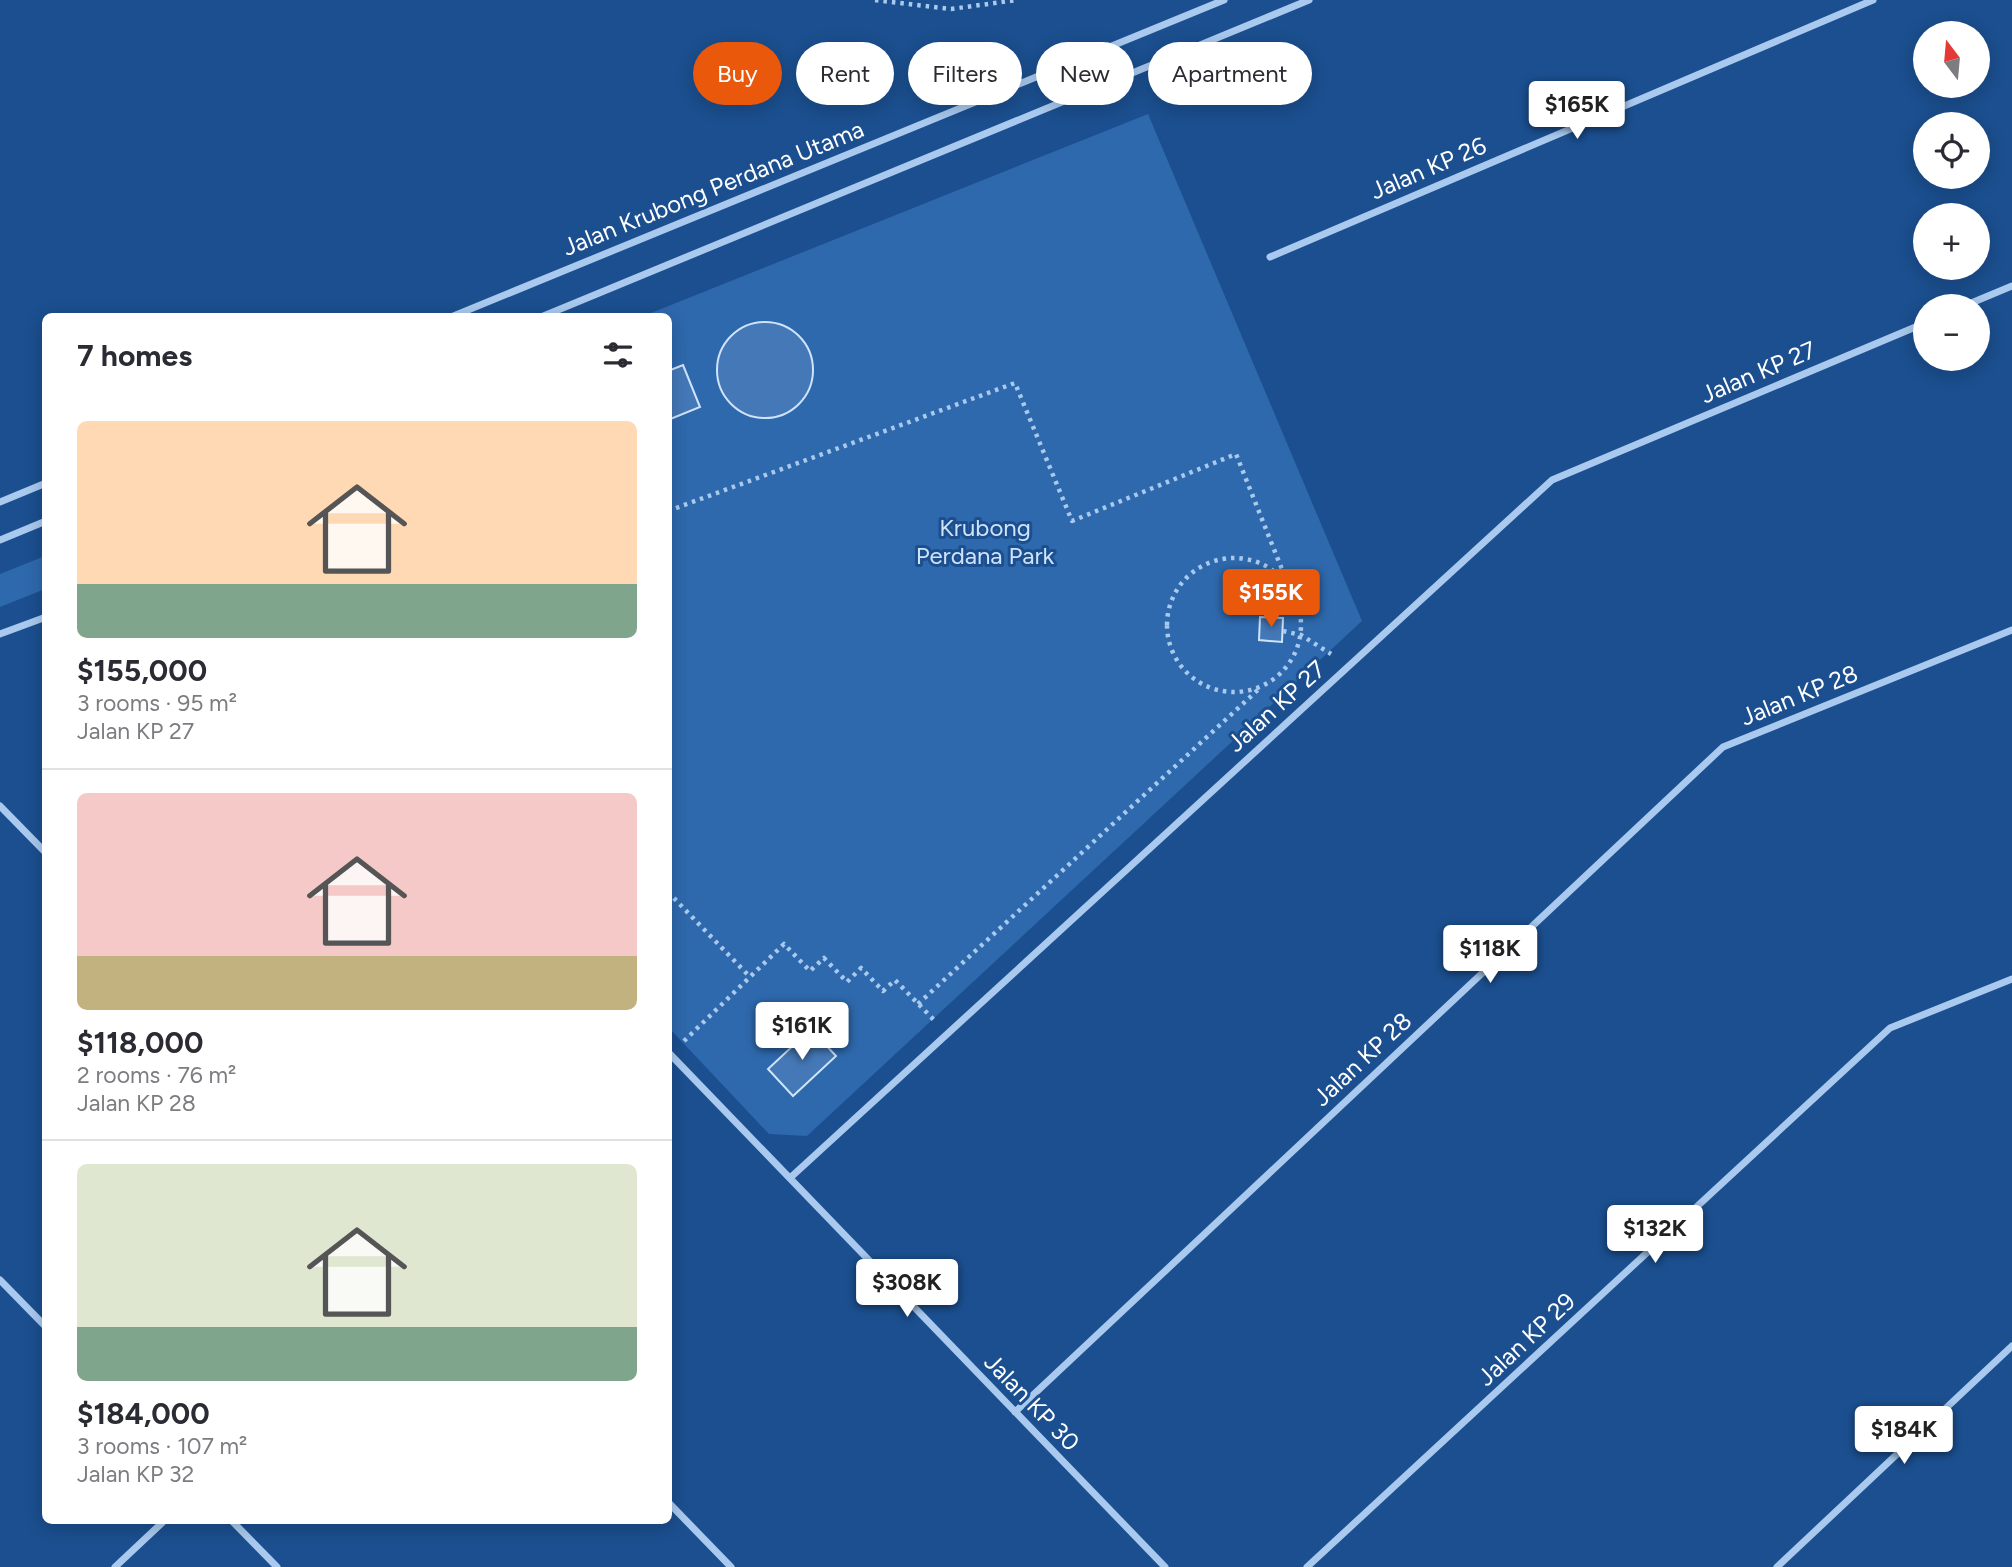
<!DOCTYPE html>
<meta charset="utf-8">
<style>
:root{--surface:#fff;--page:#f7f7f7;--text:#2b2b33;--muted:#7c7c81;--line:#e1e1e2;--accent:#ea580c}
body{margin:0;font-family:Figtree,sans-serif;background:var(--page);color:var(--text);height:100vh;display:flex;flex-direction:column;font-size:26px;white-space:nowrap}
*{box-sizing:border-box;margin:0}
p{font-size:23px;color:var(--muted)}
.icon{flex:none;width:38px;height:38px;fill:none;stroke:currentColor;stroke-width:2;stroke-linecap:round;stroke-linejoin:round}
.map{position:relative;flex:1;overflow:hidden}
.details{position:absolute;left:42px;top:313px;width:630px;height:1211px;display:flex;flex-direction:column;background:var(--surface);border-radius:10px;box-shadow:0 4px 18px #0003}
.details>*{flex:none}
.hud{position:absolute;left:693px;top:42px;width:665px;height:63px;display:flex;gap:14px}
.needle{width:46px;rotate:344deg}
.fabs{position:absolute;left:1913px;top:21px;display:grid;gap:14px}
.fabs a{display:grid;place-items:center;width:77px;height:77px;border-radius:50%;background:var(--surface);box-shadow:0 4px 18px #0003;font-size:35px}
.price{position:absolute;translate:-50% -60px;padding:0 16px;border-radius:7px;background:#fff;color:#222;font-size:23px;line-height:46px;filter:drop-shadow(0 2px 4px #0008)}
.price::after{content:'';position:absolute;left:50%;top:42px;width:21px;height:16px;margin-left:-10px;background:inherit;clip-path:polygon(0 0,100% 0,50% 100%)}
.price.selected{background:var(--accent);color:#fff}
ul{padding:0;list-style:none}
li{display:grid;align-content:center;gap:14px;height:371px;padding:0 35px}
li+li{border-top:2px solid var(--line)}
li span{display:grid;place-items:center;height:217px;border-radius:10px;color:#555}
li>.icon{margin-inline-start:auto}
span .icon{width:126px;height:126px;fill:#fffc;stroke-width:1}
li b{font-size:30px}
h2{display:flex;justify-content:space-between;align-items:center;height:84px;padding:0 35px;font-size:30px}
.chip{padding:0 24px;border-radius:32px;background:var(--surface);box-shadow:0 4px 18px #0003;font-size:24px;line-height:63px}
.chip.selected{background:var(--accent);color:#fff}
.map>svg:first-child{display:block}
.green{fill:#2e69ad}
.building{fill:#4478b7;stroke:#cfe3fa;stroke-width:2}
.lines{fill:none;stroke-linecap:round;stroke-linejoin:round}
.path{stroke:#a9c9ee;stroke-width:4.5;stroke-dasharray:3.5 5;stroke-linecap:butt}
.street{stroke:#a9c9ee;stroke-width:7}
.labels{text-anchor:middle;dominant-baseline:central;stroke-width:6;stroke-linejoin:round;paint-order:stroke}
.street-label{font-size:24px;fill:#fff;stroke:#1b4f8f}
.park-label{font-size:24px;fill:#cfe3fa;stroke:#1b4f8f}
</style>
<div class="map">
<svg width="2012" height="1567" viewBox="0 0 2012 1567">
<rect width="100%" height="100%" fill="#1b4f8f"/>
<path class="green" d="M 1148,114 L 1362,621 L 807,1136 L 769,1134 L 669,1028 L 668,317 L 641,317 Z
M 45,556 L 45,589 L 0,607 L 0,574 Z"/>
<path class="building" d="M717 370a48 48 0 1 1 96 0a48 48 0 1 1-96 0Z
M 683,365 L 700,407 L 668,420 L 668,371 Z
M 1260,617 L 1283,618 L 1282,642 L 1259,640 Z
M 811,1029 L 836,1056 L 793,1096 L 768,1069 Z"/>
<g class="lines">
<path class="path" d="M 875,0 L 951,9 L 1017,0
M 668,511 L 1015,383 L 1072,521 L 1236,454 L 1289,587
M1167 625a67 67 0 1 1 134 0a67 67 0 1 1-134 0Z
M 1283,631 L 1301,635 L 1331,654
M 668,892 L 750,977
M 918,1004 L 1261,687
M 684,1041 L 784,944 L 810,971 L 824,958 L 847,982 L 861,968 L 883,991 L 895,980 L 934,1020"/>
<path class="street" d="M 1270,257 L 1873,0
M 1964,306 L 2012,286
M 451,317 L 1224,0
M 541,317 L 1309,0
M 0,502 L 46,483
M 0,540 L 46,521
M 0,634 L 46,617
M 0,806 L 46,853
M 668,1052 L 1165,1567
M 790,1178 L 1552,480 L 1925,323
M 0,1280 L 46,1327
M 1015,1412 L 1723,747 L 2012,630
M 668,1502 L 731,1567
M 232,1521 L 277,1567
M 115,1567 L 164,1521
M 1307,1567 L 1890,1028 L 2012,979
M 1777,1567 L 2012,1346"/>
</g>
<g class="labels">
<g class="street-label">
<text transform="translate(1428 168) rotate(-23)">Jalan KP 26</text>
<text transform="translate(713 188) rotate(-22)">Jalan Krubong Perdana Utama</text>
<text transform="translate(1758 372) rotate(-23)">Jalan KP 27</text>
<text transform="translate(1799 695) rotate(-22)">Jalan KP 28</text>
<text transform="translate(1276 706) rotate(-42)">Jalan KP 27</text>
<text transform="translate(1362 1059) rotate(-43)">Jalan KP 28</text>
<text transform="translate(1526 1339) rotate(-43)">Jalan KP 29</text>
<text transform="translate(1032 1402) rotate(46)">Jalan KP 30</text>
</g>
<g class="park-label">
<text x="985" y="527">Krubong<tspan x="985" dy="28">Perdana Park</tspan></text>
</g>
</g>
</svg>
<div class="fabs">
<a><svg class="needle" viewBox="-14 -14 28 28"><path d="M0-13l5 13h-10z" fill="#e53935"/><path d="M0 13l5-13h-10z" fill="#7c7c81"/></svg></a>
<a><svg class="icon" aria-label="locate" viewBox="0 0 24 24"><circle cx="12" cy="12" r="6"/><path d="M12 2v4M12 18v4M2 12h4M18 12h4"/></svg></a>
<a>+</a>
<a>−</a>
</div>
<b class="price" style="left:1577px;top:141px">$165K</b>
<b class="price selected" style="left:1271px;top:629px">$155K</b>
<b class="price" style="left:1490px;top:985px">$118K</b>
<b class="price" style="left:802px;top:1062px">$161K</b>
<b class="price" style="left:1655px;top:1265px">$132K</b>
<b class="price" style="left:907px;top:1319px">$308K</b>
<b class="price" style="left:1904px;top:1466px">$184K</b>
<div class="hud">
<a class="chip selected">Buy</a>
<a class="chip">Rent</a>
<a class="chip">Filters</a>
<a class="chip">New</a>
<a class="chip">Apartment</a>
</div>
<section class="details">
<h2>7 homes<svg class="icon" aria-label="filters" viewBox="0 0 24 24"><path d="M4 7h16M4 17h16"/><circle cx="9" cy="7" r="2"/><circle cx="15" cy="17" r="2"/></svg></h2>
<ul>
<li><span style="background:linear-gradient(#ffd9b3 75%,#7fa58c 0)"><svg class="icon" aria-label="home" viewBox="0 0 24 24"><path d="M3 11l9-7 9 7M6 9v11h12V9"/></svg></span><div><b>$155,000</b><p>3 rooms · 95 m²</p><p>Jalan KP 27</p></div></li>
<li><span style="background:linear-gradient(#f6c9c9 75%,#c2b280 0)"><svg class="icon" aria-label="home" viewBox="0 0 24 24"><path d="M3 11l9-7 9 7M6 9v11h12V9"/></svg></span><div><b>$118,000</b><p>2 rooms · 76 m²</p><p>Jalan KP 28</p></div></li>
<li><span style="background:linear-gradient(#dfe7d0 75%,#7fa58c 0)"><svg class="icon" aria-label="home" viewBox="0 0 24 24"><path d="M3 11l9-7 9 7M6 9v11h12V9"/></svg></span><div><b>$184,000</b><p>3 rooms · 107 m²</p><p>Jalan KP 32</p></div></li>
</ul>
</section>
</div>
